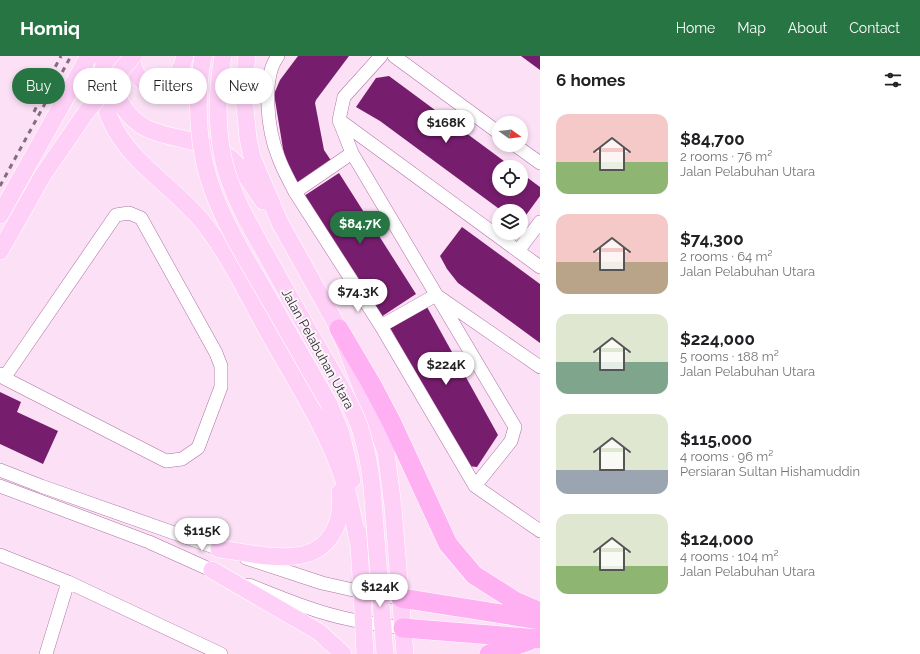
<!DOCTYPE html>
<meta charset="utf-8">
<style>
:root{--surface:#fff;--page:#f2f2f2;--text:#202124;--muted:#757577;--accent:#287544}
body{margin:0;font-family:Raleway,sans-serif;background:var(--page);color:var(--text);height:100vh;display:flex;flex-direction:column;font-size:15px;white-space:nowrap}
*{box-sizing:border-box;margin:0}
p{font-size:13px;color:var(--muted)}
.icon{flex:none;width:22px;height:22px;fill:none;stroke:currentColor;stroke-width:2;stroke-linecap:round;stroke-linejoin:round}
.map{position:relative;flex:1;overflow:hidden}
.sheet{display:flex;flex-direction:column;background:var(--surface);width:380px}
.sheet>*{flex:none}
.banner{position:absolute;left:12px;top:12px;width:380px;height:36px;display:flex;gap:8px}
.needle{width:26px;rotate:105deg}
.fabs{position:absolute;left:492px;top:60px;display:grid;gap:8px}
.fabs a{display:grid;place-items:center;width:36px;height:36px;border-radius:50%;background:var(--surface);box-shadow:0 2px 6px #0003;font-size:20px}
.price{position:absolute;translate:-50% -34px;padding:0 9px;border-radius:14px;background:#fff;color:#222;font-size:13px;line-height:26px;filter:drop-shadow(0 1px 2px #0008)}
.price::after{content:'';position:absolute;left:50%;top:24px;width:12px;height:9px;margin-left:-6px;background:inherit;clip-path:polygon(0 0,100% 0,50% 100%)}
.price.active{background:var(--accent);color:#fff}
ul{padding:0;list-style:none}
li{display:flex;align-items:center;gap:12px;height:100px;padding:0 16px}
li span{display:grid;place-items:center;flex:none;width:112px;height:80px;border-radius:12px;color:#555}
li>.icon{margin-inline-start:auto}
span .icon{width:48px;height:48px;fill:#fffc;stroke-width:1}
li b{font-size:17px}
h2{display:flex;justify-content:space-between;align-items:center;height:48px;padding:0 16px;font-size:17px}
.chip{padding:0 14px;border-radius:18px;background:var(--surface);box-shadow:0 2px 6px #0003;font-size:14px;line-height:36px}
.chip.active{background:var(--accent);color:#fff}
header{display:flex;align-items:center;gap:24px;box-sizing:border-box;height:56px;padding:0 20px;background:var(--accent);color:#fff}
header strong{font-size:19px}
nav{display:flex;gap:22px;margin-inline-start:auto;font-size:14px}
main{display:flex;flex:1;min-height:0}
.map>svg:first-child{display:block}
.building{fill:#771d6e}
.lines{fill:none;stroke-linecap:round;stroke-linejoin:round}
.minor-casing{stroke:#ae72a4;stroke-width:14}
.major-casing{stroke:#fff;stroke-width:18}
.highway-casing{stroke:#fff;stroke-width:20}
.minor{stroke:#fff;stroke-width:13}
.major{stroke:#ffd0f7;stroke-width:17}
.highway{stroke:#ffb0f2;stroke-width:19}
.rail{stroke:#866c82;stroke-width:3;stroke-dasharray:5 5;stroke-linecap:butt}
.major-bridge-casing{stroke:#fff;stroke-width:18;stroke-linecap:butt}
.major-bridge{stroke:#ffd0f7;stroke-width:17}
.labels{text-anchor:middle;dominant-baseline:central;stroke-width:4;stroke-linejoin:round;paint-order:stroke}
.street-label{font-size:13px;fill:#3c2338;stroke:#f7f7f7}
</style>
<header>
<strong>Homiq</strong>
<nav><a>Home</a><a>Map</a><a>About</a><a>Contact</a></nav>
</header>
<main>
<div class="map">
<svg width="540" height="598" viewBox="0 0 540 598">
<rect width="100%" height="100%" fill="#fbe0f6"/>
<path class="building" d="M 298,0 L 349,0 L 316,44 L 315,47 L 324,94 L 332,106 L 299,129 L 285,105 L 274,38 L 280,24 Z
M 521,0 L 540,0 L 540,14 Z
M 389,20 L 512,111 L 499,111 L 499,133 L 521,133 L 521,117 L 540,131 L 540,140 L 521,166 L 521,155 L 502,155 L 380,65 L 356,51 L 376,22 Z
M 339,117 L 416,238 L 381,261 L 304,140 Z
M 462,171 L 540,228 L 540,287 L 458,227 L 447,213 L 440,200 Z
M 427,251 L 498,379 L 477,411 L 468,410 L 390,272 Z
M 0,336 L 21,346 L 17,356 L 58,375 L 43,408 L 0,388 Z"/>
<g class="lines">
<g class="minor-casing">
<path id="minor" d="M 278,0 C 261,22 268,75 278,100 C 282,112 289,124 295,136 L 381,270 L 475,430 L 540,475
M 381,0 L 344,41 L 339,64 L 352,97 L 515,371 L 511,385 L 475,430
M 394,0 L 499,77
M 339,64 L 540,211
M 515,89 L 540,107
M 295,136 L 352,97
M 518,195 L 540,166
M 381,270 L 436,239 L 540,311
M 0,318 L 4,322 L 166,405 L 182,403 L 198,392 L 221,331 L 221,310 L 216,297 L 141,162 L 129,157 L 116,159 L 4,322
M 0,414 L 41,430 L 228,496
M 0,430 L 149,486 L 220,518
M 0,499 L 68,526 L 221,598
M 246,502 L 322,527 L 362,536 L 401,542
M 249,529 C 282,542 314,556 348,563 C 366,567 385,569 403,572
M 46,598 L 68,526"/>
</g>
<g class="major-casing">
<path id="major" d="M 105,0 C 100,26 102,50 115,73 C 137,112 179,135 206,170 C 230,202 248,239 267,274 C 293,321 326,371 343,422 C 350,443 354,465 358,486
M 120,0 C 114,16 112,32 121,47 C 143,88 187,76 222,96 C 240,107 251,128 263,145
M 131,0 C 132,8 135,17 140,23 C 150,33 168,30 176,20 C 181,14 183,7 185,0
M 247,0 L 244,25 L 244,41 L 248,82 L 252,101 L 280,167 L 339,273 L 386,396 L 393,451 L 405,598
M 0,159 L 89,0
M 0,195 L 43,119 L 87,55
M 329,348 L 341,377 L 352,424
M 358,476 L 362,536 L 365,598
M 219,493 C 244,496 270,503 295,500 C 329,497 344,467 340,436
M 212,514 L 319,576 L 343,598"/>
</g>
<g class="highway-casing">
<path id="highway" d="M 339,273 L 372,329 L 392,367 L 448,488 L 474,519 L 515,545 L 540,556
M 401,542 L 540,564
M 403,572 L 540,583
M 489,598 L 529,585"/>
</g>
<use href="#minor" class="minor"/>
<use href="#major" class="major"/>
<use href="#highway" class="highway"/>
<path class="rail" d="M 34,56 L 52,17 L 61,0
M 0,130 L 71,0"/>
<g class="major-bridge-casing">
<path id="major-bridge" d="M 203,0 C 195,45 197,94 214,138 C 227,172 246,203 264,234 C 286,272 307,310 329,348
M 223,0 C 217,34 216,68 223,102 C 231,138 250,170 268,202 C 287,237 307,272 327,307 C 339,328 352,349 360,372 C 366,391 370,411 372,431 L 385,598
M 87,55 L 133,0"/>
</g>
<use href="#major-bridge" class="major-bridge"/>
</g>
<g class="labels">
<g class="street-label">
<text transform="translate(318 293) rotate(61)">Jalan Pelabuhan Utara</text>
</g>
</g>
</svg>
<div class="fabs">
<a><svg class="needle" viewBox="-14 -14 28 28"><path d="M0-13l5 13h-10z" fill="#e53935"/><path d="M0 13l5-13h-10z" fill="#757577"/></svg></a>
<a><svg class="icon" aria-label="locate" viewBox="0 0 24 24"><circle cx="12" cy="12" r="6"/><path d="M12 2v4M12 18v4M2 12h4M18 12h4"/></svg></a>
<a><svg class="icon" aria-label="layers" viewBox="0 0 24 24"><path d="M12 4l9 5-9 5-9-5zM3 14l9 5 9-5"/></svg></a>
</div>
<b class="price" style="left:446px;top:88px">$168K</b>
<b class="price active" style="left:360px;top:189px">$84.7K</b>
<b class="price" style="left:358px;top:257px">$74.3K</b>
<b class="price" style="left:446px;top:330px">$224K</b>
<b class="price" style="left:202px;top:496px">$115K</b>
<b class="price" style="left:380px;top:552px">$124K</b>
<div class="banner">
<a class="chip active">Buy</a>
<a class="chip">Rent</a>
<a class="chip">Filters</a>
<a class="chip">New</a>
</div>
</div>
<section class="sheet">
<h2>6 homes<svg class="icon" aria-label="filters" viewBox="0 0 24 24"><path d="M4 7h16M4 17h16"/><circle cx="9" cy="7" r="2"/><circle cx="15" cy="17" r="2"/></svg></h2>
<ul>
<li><span style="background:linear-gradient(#f6c9c9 60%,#8fb573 0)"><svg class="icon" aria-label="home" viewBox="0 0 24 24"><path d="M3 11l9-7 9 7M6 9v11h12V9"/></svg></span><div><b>$84,700</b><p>2 rooms · 76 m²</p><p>Jalan Pelabuhan Utara</p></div></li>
<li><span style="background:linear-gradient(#f6c9c9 60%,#b9a48a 0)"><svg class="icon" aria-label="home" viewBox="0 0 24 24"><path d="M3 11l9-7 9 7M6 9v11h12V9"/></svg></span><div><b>$74,300</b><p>2 rooms · 64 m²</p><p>Jalan Pelabuhan Utara</p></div></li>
<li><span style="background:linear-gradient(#dfe7d0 60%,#7fa58c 0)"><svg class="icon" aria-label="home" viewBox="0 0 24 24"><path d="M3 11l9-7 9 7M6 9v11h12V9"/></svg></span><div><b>$224,000</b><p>5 rooms · 188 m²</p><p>Jalan Pelabuhan Utara</p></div></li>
<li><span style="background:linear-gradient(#dfe7d0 70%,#9aa5b1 0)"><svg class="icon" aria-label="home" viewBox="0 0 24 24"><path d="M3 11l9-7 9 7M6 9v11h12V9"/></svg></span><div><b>$115,000</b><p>4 rooms · 96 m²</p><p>Persiaran Sultan Hishamuddin</p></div></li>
<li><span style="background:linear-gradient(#dfe7d0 65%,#8fb573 0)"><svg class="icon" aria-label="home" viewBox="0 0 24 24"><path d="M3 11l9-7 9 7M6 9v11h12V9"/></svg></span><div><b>$124,000</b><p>4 rooms · 104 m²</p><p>Jalan Pelabuhan Utara</p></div></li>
</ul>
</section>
</main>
